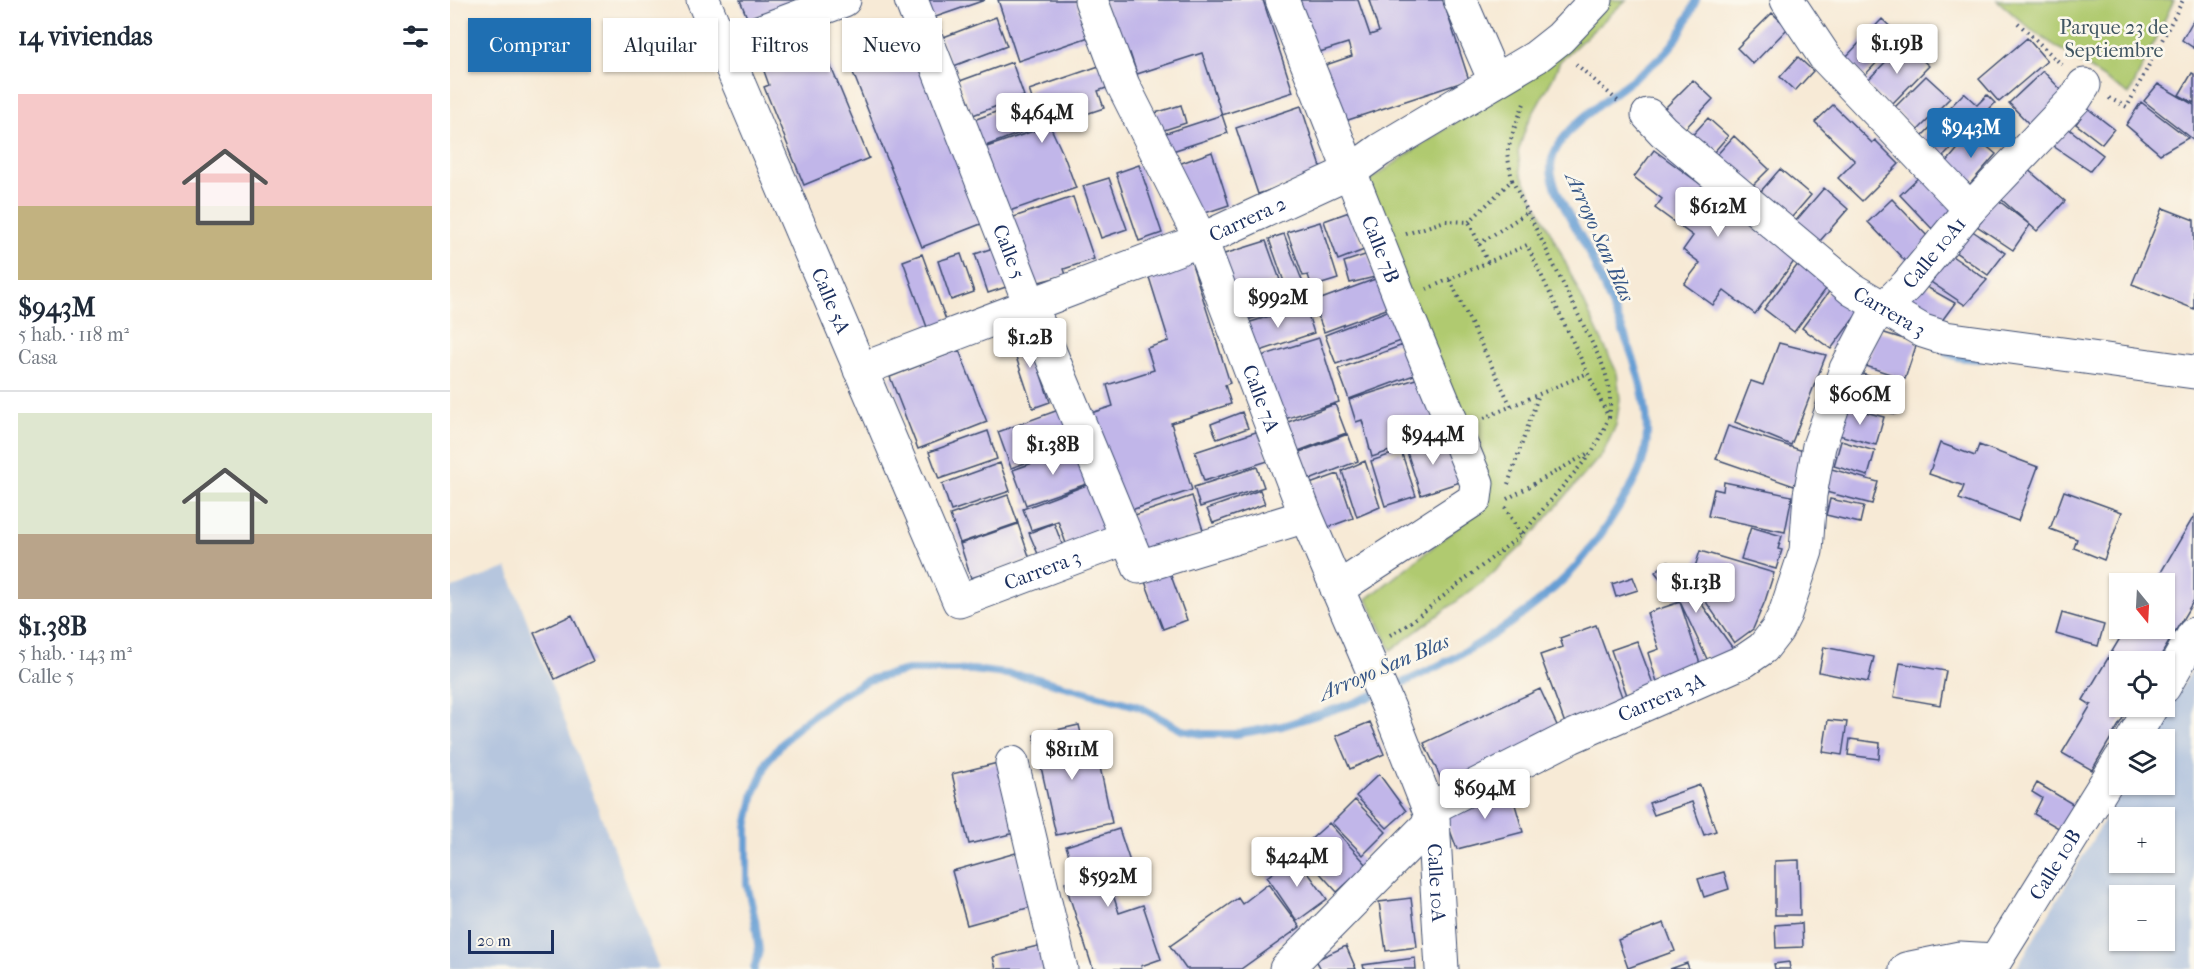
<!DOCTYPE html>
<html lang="es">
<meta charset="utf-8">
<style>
:root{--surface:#fff;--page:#f6f6f7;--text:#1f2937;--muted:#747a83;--line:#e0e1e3;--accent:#1f6fb2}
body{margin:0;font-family:"IM FELL French Canon",serif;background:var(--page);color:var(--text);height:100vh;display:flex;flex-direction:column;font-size:22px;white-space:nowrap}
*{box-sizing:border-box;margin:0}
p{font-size:20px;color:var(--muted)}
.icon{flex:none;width:33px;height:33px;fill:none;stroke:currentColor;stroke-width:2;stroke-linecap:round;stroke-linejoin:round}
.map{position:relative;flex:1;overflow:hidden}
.side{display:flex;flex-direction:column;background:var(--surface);width:450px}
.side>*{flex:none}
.top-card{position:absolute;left:18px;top:18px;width:570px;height:54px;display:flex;gap:12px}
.needle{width:39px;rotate:162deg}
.buttons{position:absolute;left:1659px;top:573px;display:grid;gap:12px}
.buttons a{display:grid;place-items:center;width:66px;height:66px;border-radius:0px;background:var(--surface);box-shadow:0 2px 4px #0004;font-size:30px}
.scale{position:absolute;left:18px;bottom:15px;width:86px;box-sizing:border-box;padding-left:6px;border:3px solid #1b2f5e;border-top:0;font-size:16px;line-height:21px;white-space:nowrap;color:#1b2f5e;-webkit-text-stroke:4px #fbf7ec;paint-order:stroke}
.price{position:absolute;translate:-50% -51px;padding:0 14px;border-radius:6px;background:#fff;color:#222;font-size:20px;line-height:39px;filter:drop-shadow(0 2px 3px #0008)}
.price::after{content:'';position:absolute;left:50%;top:36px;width:18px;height:14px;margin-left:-9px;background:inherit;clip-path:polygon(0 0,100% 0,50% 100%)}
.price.on{background:var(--accent);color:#fff}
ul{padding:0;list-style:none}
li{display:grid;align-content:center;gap:12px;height:318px;padding:0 18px}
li+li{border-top:2px solid var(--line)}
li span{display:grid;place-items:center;height:186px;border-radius:0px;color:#555}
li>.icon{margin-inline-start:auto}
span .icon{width:108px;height:108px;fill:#fffc;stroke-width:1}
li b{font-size:26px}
h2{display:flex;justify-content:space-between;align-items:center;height:72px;padding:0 18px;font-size:26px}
.tag{padding:0 21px;border-radius:0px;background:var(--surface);box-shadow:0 2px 4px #0004;font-size:21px;line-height:54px}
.tag.on{background:var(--accent);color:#fff}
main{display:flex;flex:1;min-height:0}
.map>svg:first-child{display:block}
.industrial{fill:#b6c6de;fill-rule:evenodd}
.green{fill:#b0ca70;stroke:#667c67;stroke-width:1.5}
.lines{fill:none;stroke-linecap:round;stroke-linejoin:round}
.stream{stroke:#669ed4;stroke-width:8}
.building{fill:#c1b6e9}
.minor-casing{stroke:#3c4b70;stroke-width:35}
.path{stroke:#3c4b70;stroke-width:4;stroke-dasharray:1.5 4.5;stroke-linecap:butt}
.minor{stroke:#fff;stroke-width:33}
.labels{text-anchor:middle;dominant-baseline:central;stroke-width:5;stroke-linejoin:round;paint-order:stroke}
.park-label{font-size:20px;fill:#405662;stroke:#fbf7ec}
.street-label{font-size:20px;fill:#1b2f5e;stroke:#fbf7ec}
.water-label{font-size:21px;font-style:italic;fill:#355687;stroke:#fbf7ec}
</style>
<main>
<section class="side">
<h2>14 viviendas<svg class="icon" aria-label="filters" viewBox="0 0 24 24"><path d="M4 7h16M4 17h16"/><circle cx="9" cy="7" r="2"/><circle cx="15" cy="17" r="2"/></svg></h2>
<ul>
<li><span style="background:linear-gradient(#f6c9c9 60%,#c2b280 0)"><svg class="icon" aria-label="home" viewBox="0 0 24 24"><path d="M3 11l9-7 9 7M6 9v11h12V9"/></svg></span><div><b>$943M</b><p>5 hab. · 118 m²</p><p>Casa</p></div></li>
<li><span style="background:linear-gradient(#dfe7d0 65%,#b9a48a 0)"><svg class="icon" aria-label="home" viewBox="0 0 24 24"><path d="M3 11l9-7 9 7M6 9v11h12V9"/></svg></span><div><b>$1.38B</b><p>5 hab. · 143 m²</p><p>Calle 5</p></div></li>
</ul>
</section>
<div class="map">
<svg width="1744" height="969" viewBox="0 0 1744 969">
<rect width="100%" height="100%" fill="#fbf7ec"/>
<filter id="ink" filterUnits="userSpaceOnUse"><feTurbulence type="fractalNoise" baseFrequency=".0167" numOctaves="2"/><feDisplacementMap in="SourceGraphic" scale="12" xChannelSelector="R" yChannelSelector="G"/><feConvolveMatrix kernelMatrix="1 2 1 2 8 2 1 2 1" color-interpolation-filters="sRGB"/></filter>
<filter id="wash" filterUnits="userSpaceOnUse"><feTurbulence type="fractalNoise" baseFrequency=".008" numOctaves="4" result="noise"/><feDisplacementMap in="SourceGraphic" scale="24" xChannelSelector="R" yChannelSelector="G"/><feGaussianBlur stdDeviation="1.35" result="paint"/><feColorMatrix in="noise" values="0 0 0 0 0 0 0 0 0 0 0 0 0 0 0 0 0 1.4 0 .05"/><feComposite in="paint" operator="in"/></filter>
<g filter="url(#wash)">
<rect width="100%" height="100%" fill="#f7ead6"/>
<path class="industrial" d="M 57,568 L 209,969 L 0,969 L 0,589 Z
M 1744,667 L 1744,969 L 1566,969 L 1675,785 L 1714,784 L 1714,740 L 1701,739 ZM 1670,818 L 1714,818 L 1714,862 L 1670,862 ZM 1670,896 L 1714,896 L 1714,940 L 1670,940 Z"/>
<path class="green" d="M 1157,0 L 1176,0 L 1110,61 L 1103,78 L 1077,124 L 1068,152 L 1071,174 L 1109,249 L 1167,373 L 1170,399 L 1166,425 L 1153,453 L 1074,544 L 1038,578 L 941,650 L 917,599 L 1036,505 L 917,182 L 1084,69 Z
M 1547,0 L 1724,0 L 1679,95 L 1581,30 Z"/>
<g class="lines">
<path class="stream" d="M 1497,353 L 1508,357 L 1528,359
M 938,689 C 1005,661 1069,625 1120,573 C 1137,555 1153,532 1166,511 C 1182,487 1197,463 1197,432 C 1197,383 1176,338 1157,294 C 1150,279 1144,263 1137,248 C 1127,228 1100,188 1101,166 C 1103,126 1186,82 1214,54 C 1230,38 1237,20 1246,0
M 304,969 L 309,951 L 305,920 L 297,884 L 297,827 L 304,793 L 318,760 L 344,730 L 385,699 L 418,680 L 458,670 L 523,670 L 581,677 L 690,707 L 732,730 L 753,734 L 786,734 L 832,726 L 904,703 L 926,694"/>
</g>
<g id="blocks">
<path class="building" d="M 290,0 L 351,0 L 298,20 Z
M 466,0 L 535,0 L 474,21 Z
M 548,0 L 626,0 L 639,37 L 568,61 Z
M 653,0 L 813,0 L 843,92 L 772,115 L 778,133 L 713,154 L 707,136 L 772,115 L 752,53 L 687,74 L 680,53 L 671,56 Z
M 839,0 L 908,0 L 920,35 L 929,32 L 919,0 L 993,0 L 1019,80 L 886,124 L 867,68 L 902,56 L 898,43 L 857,56 Z
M 1322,13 L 1338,28 L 1303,64 L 1287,48 Z
M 546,17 L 557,46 L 501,67 L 491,38 Z
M 1432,19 L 1451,37 L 1414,76 L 1395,58 Z
M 1744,19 L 1744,48 L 1732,40 Z
M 363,24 L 419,158 L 354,185 L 314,87 L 319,85 L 305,46 Z
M 463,35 L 536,222 L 472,247 L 398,60 Z
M 1577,38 L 1597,61 L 1549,102 L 1529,79 Z
M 1454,43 L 1479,66 L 1440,106 L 1415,83 Z
M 1348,57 L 1363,71 L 1345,91 L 1330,77 Z
M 562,62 L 574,96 L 523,115 L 510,81 Z
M 652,65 L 659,87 L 648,91 L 654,108 L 600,126 L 614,156 L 626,188 L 548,215 L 531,149 L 592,128 L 579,90 Z
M 1593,71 L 1616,95 L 1582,127 L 1559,103 Z
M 1742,73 L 1744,74 L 1744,103 L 1729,95 Z
M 1476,76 L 1500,98 L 1467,131 L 1444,108 Z
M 1243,80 L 1263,99 L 1232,132 L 1211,112 Z
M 1708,84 L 1744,105 L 1744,140 L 1694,101 Z
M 1514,93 L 1527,105 L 1537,95 L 1545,103 L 1492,158 L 1471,137 Z
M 576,101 L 586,127 L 530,148 L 521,121 Z
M 1691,102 L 1738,138 L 1710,154 L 1676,125 Z
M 731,105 L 736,123 L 711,131 L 705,113 Z
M 1383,105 L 1422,143 L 1425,140 L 1449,164 L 1412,201 L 1388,178 L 1405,161 L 1365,122 Z
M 851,106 L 873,173 L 808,194 L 786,128 Z
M 1637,108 L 1664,129 L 1652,144 L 1626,124 Z
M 1258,118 L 1278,136 L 1257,160 L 1237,141 Z
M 1619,129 L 1653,155 L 1640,171 L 1600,144 Z
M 1521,133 L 1546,154 L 1520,184 L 1495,164 Z
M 1284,136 L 1319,169 L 1298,190 L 1264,158 Z
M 1204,150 L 1348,256 L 1305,314 L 1274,291 L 1263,305 L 1234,284 L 1250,263 L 1233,250 L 1243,236 L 1205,208 L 1212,199 L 1184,177 Z
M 762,152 L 779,205 L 740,218 L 723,166 Z
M 1570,163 L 1615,201 L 1587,231 L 1543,192 Z
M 689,165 L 712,233 L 689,241 L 666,173 Z
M 1330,169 L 1361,195 L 1336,224 L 1305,198 Z
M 1472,174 L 1508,213 L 1486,233 L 1450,195 Z
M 659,178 L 677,229 L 651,238 L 633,186 Z
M 1374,188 L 1398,209 L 1362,250 L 1338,230 Z
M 1540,194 L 1580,225 L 1563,250 L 1518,220 Z
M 623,197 L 644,259 L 614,269 L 616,275 L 581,284 L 555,220 Z
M 1442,199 L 1480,239 L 1456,262 L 1418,222 Z
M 1713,208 L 1744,220 L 1744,309 L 1682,284 Z
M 899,212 L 914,250 L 888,260 L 874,221 Z
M 870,222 L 888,279 L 862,287 L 858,275 L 853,276 L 837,232 Z
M 1515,226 L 1555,253 L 1538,275 L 1498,247 Z
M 834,234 L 857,293 L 840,299 L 819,239 Z
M 816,241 L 830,280 L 784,295 L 771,255 Z
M 549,246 L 562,285 L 538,293 L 525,254 Z
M 1496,252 L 1537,280 L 1515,305 L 1475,278 Z
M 472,254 L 497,323 L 478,330 L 453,261 Z
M 511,254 L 524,292 L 501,300 L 488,261 Z
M 918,254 L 925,277 L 900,283 L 894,262 Z
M 1352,259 L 1382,281 L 1344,332 L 1314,309 Z
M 741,261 L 780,383 L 775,385 L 781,404 L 721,423 L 742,490 L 675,512 L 635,415 L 663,406 L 657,385 L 704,370 L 697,348 L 719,341 L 698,274 Z
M 928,278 L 939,308 L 874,332 L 863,302 Z
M 1466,281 L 1505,303 L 1488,326 L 1450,302 Z
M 831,282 L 839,307 L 794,321 L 786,297 Z
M 1384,285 L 1413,306 L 1381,349 L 1352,328 Z
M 855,305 L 864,333 L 801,354 L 791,325 Z
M 940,310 L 951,341 L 886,364 L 875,335 Z
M 576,330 L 600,402 L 583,408 L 559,336 Z
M 1428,331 L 1467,343 L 1455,379 L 1416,366 Z
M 869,338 L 889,402 L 825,422 L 805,358 Z
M 1329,343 L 1376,355 L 1341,445 L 1285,422 L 1301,381 L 1313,385 Z
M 953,345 L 964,375 L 899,399 L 888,369 Z
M 509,350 L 537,422 L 468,449 L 440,377 Z
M 1409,373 L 1454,387 L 1445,414 L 1400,399 Z
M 969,378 L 990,434 L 922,457 L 912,420 L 906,422 L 899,400 Z
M 885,404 L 896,433 L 843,453 L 833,424 Z
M 1393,406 L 1434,417 L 1426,445 L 1385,434 Z
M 614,408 L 627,444 L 561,468 L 548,432 Z
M 792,412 L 798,428 L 767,439 L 761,424 Z
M 1278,426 L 1356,452 L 1344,486 L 1266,459 Z
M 538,431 L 547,459 L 489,479 L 479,452 Z
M 809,431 L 818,461 L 754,481 L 745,452 Z
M 898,434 L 908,461 L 857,481 L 847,453 Z
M 996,437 L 1010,482 L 971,495 L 956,449 Z
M 1391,441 L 1425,451 L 1418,476 L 1384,466 Z
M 1490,443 L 1525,456 L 1529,445 L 1588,467 L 1568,521 L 1509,499 L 1514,486 L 1479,474 Z
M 630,446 L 642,482 L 576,505 L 563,470 Z
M 951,451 L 966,496 L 935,506 L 921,461 Z
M 915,461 L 930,507 L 907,517 L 892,471 Z
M 550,463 L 560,491 L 501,511 L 492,484 Z
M 807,467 L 814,487 L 750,507 L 744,487 Z
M 1378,468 L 1428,482 L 1422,504 L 1372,491 Z
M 888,474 L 903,518 L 873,529 L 857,485 Z
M 1274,482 L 1342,496 L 1335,532 L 1258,516 L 1264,489 L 1273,491 Z
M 642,483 L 661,533 L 618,549 L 608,521 L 581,530 L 573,509 Z
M 810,490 L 815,504 L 763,523 L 757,509 Z
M 1614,491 L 1672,512 L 1654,560 L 1624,548 L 1627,539 L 1600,529 Z
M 558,495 L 568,523 L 510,543 L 500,515 Z
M 742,496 L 754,533 L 691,554 L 679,517 Z
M 1380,499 L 1414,506 L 1410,523 L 1376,515 Z
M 1744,516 L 1744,600 L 1707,662 L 1670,662 L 1670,706 L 1680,706 L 1642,770 L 1612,753 L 1641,705 L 1633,700 L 1676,628 L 1714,628 L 1714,584 L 1704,584 Z
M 604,523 L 615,552 L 591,561 L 579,533 Z
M 568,524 L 580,559 L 521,578 L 510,544 Z
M 1301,527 L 1332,536 L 1328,549 L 1332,550 L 1326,569 L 1291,559 Z
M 1250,551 L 1324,573 L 1315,601 L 1303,629 L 1284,643 L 1241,580 Z
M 1218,561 L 1244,593 L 1284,650 L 1258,661 L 1231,604 L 1205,572 Z
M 719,570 L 737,620 L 713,629 L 694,579 Z
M 1183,577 L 1188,590 L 1166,597 L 1162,584 Z
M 1230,602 L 1252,670 L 1208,685 L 1198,653 L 1209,649 L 1197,613 Z
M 1612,613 L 1654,625 L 1648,646 L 1606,634 Z
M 122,615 L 143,661 L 105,679 L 84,633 Z
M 1146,625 L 1176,708 L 1117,729 L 1090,655 L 1113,647 L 1110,638 Z
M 1187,641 L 1205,689 L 1178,698 L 1161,650 Z
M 1374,647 L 1424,657 L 1418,682 L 1369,672 Z
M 1450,663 L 1496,671 L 1490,705 L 1444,697 Z
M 1090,689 L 1112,736 L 997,791 L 974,743 Z
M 1378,720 L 1397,722 L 1392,755 L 1373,752 Z
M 920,722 L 934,754 L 900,769 L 886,736 Z
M 629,725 L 636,755 L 647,753 L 662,823 L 606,835 L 584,735 Z
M 1400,739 L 1430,743 L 1429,759 L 1398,755 Z
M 552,762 L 569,832 L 519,844 L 502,774 Z
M 929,774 L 956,811 L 937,828 L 906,796 Z
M 1587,783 L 1626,806 L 1612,830 L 1584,814 L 1592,798 L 1582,792 Z
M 1059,784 L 1073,832 L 1007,849 L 995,817 Z
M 1250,785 L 1266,831 L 1254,835 L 1242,802 L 1204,815 L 1199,803 Z
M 905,800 L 936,832 L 913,855 L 882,823 Z
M 879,823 L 917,865 L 887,892 L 849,850 Z
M 669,829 L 680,862 L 655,870 L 669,913 L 693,905 L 711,959 L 691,966 L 692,969 L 643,969 L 615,883 L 627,879 L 616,846 Z
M 573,851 L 588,905 L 517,925 L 502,871 Z
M 846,856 L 877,899 L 847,921 L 817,877 Z
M 1349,860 L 1350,915 L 1325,915 L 1325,861 Z
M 1274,872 L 1279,889 L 1254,897 L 1248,879 Z
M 818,884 L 850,927 L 791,969 L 736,969 L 720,946 L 788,898 L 792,904 Z
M 961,898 L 967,947 L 936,951 L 929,902 Z
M 1214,923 L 1225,951 L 1178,968 L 1168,940 Z
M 1352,923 L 1353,947 L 1326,948 L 1325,925 Z
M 600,943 L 606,969 L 546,969 L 543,957 Z
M 896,946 L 906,969 L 871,969 L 866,960 Z
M 965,958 L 966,969 L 914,969 L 913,965 Z
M 1339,962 L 1340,969 L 1325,969 L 1324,964 Z
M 1237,963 L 1239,969 L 1220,969 Z"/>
</g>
</g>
<g filter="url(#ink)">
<use href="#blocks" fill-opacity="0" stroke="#3c4b70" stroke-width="1.5"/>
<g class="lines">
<g class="minor-casing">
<g id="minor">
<path id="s1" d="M 253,0 L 509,601 L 676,538"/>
<path id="s2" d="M 461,0 L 580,304 L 689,567 L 856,516"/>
<path id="s3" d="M 641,0 L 673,85 L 751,240 L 856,516 L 941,713 L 983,820 L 992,969"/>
<path id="s4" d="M 832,0 L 951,300 L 1027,483 L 1025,499 L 887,589"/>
<path d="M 1010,0 L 1045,81"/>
<path d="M 1337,0 L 1375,57 L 1520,209"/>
<path d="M 271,46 L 394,0"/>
<path id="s5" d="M 1198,115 L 1213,131 L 1403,290 L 1473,331 L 1495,338 L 1744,372"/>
<path id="s6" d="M 410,370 L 751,240 L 901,171 L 930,150 L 1086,57 L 1110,38 L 1146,0"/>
<path d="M 1714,687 L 1744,634"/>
<path d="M 1682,740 L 1702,706"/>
<path d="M 562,763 L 611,969"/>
<path id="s7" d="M 979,809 L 1121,737 L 1294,661 L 1313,648 L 1327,630 L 1335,614 L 1356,551 L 1360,495 L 1369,446 L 1396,369 L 1422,320 L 1457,285 L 1520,209 L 1625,99 L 1634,85"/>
<path d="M 836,969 L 983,820"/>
<path d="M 1456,969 L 1510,958 L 1545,960"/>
<path id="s8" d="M 1540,969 L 1670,760"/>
</g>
</g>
<path class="path" d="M 1568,23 L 1612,65
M 1126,64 L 1170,103
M 1659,98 L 1677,107 L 1733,0
M 1062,180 L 1151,361 C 1159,381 1162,397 1159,418
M 1019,222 L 1062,180 L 1057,153 L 1064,129 L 1075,101
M 956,234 L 995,221 L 1019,222 L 1038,263
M 1029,244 L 1078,212
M 1000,280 L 1061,406
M 1034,418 L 1138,373
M 1058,484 L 1089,394
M 1057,499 L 1139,453
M 1055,507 L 1071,535
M 940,635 L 957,625 L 1071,535 L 1143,451 L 1159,418 L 1077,245 L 977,289"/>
<use href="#minor" class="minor"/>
</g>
</g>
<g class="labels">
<g class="park-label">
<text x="1664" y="27">Parque 23 de<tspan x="1664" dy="23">Septiembre</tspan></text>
</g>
<g class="street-label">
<text stroke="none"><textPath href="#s6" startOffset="416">Carrera 2</textPath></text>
<text stroke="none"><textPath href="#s4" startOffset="268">Calle 7B</textPath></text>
<text stroke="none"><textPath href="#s2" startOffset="270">Calle 5</textPath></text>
<text stroke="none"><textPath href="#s7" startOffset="813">Calle 10A1</textPath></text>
<text stroke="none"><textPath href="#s1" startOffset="327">Calle 5A</textPath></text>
<text stroke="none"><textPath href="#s5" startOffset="312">Carrera 3</textPath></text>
<text stroke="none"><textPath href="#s3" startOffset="434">Calle 7A</textPath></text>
<text stroke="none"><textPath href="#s1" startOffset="742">Carrera 3</textPath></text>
<text stroke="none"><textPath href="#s7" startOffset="258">Carrera 3A</textPath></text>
<text stroke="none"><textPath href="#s8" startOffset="123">Calle 10B</textPath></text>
<text stroke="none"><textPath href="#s3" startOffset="952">Calle 10A</textPath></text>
</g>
<g class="water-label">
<text transform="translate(1150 237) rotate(66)">Arroyo San Blas</text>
<text transform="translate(934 667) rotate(-23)">Arroyo San Blas</text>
</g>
</g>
</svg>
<div class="buttons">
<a><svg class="needle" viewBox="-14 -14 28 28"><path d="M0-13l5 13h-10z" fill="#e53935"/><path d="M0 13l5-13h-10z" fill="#747a83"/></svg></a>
<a><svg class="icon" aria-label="locate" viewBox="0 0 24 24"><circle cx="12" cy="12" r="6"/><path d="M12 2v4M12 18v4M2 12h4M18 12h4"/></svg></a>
<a><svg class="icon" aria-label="layers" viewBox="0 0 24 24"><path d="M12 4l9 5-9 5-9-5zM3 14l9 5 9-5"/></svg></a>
<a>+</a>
<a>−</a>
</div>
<div class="scale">20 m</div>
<b class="price" style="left:1447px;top:75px">$1.19B</b>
<b class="price" style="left:592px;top:144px">$464M</b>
<b class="price on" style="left:1521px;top:159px">$943M</b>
<b class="price" style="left:1268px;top:238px">$612M</b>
<b class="price" style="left:828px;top:329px">$992M</b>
<b class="price" style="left:580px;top:369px">$1.2B</b>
<b class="price" style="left:1410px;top:426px">$606M</b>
<b class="price" style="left:983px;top:466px">$944M</b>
<b class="price" style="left:603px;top:476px">$1.38B</b>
<b class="price" style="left:1246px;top:614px">$1.13B</b>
<b class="price" style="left:622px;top:781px">$811M</b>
<b class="price" style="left:1035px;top:820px">$694M</b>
<b class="price" style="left:847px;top:888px">$424M</b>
<b class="price" style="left:658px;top:908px">$592M</b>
<div class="top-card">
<a class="tag on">Comprar</a>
<a class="tag">Alquilar</a>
<a class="tag">Filtros</a>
<a class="tag">Nuevo</a>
</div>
</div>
</main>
